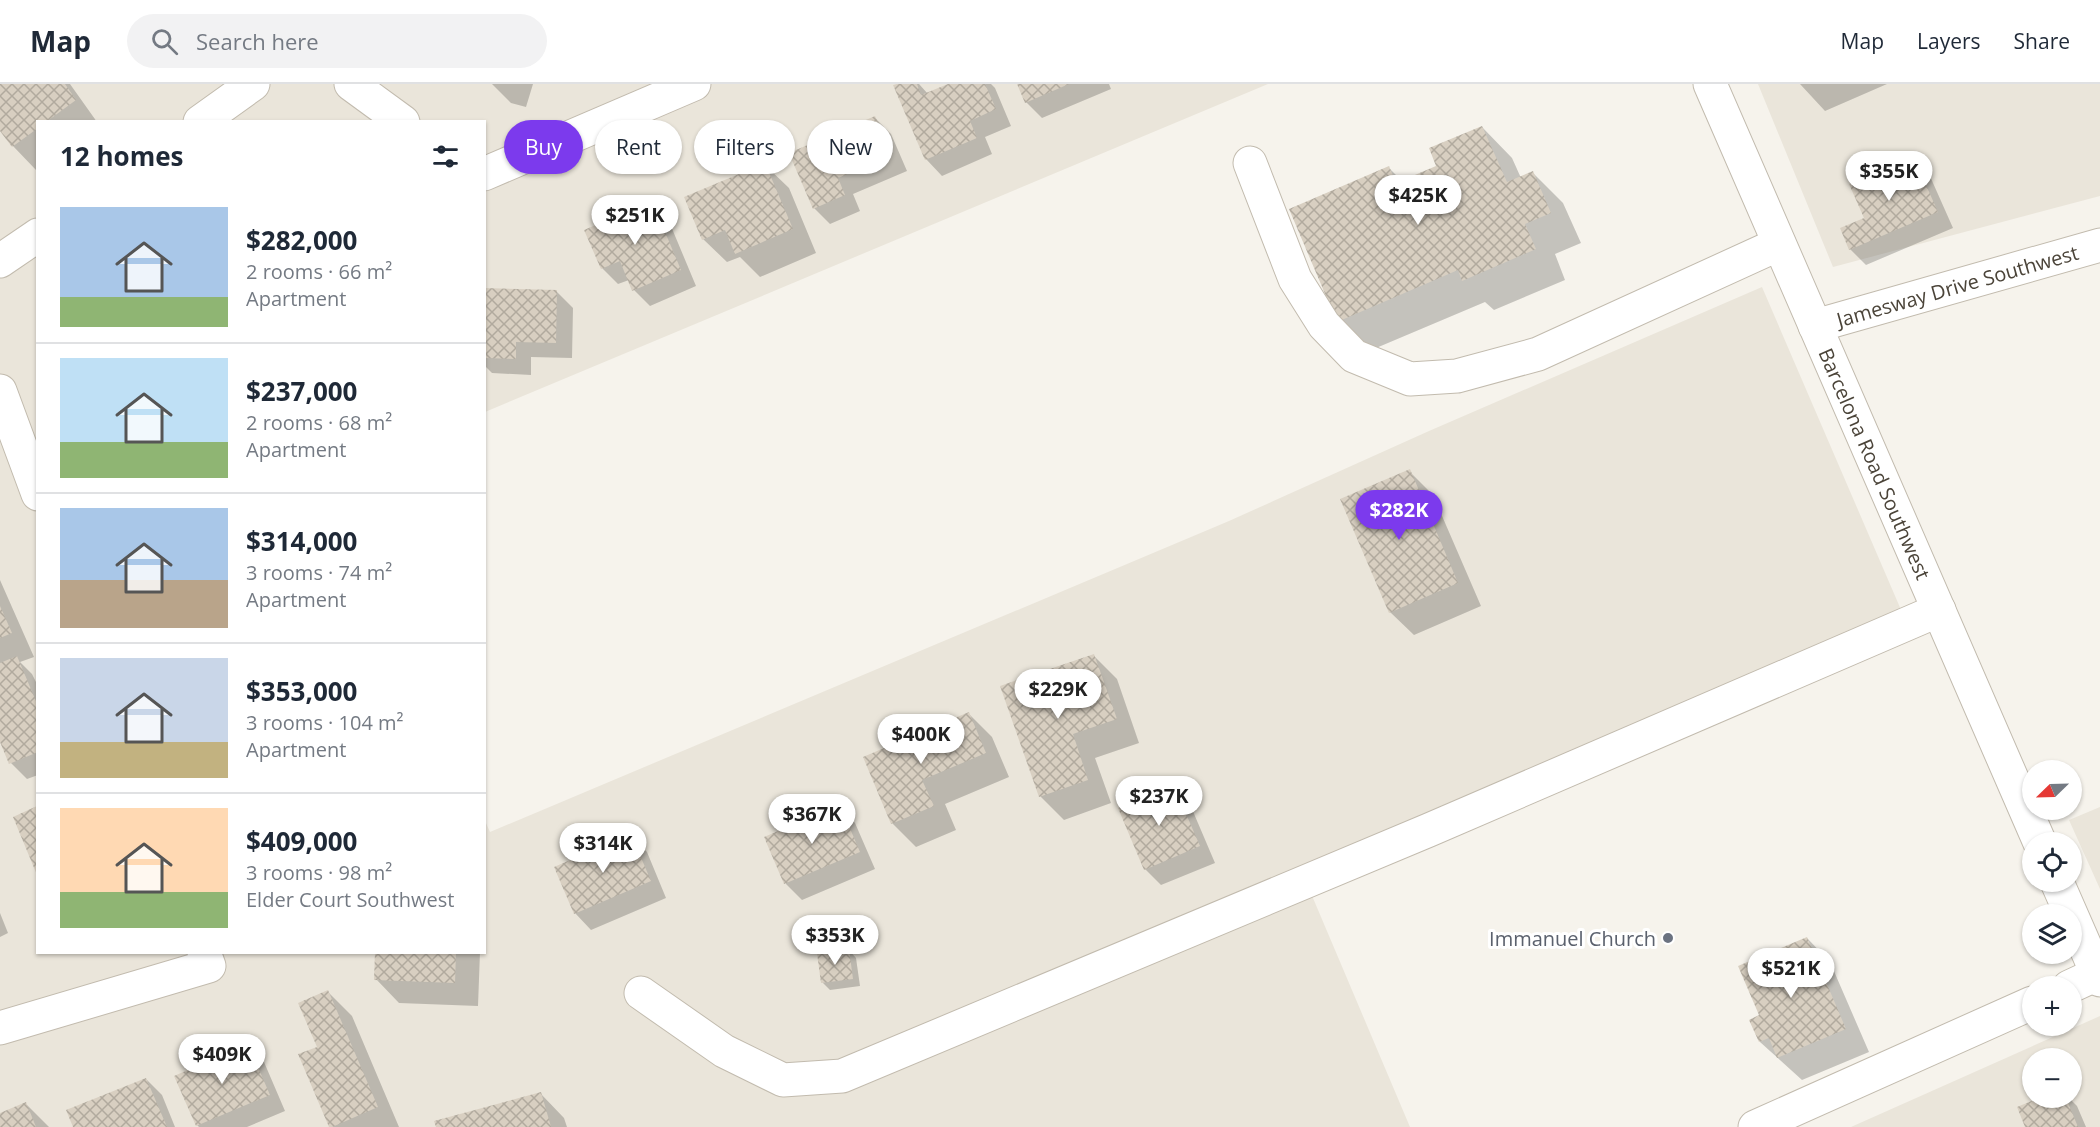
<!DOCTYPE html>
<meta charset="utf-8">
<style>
:root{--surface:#fff;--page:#f2f2f3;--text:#1f2937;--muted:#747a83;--line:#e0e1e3;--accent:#7c3aed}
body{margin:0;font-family:"Open Sans",sans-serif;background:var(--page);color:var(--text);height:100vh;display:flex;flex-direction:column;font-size:22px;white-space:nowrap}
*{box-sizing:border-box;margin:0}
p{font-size:20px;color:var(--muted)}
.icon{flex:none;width:33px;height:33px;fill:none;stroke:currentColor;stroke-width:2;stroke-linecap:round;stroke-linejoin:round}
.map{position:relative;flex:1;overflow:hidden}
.details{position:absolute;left:36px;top:36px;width:450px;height:834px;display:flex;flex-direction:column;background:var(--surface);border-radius:0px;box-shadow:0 2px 4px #0004}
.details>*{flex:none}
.hud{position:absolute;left:504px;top:36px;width:570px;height:54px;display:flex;gap:12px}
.needle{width:39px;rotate:247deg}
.controls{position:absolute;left:2022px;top:676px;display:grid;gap:12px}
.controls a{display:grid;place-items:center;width:60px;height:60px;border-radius:50%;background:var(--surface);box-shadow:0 2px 4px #0004;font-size:30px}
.price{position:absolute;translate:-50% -51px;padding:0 14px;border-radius:21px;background:#fff;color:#222;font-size:20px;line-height:39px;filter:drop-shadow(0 2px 3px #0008)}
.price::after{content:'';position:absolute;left:50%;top:36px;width:18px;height:14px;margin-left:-9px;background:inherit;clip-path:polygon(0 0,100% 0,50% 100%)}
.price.selected{background:var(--accent);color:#fff}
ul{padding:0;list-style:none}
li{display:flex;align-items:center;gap:18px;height:150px;padding:0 24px}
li+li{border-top:2px solid var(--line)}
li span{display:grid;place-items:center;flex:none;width:168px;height:120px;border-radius:0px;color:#555}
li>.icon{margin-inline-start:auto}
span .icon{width:72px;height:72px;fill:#fffc;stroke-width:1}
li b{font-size:26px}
h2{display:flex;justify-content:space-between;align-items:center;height:72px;padding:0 24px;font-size:26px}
.tag{padding:0 21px;border-radius:27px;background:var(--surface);box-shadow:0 2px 4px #0004;font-size:21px;line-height:54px}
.tag.selected{background:var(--accent);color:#fff}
header{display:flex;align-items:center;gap:36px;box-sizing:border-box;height:84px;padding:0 30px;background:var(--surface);border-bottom:2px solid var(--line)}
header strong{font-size:28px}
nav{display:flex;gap:33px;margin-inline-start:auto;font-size:21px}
.search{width:420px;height:54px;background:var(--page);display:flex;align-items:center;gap:15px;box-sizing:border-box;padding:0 21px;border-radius:33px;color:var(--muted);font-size:22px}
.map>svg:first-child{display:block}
.residential{fill:#eae5da;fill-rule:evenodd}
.shadow{fill:#0003}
.building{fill:url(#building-cross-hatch)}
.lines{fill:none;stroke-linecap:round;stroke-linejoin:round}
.minor-casing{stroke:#c2bbae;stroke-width:35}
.minor{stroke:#fff;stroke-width:33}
.worship-dot{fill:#6b7280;stroke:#fff;stroke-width:2}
.labels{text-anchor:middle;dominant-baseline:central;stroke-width:6;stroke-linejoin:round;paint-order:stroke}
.street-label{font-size:20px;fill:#4b4439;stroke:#fff}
.worship-label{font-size:20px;fill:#5b616d;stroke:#fff;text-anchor:end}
</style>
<header>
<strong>Map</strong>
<div class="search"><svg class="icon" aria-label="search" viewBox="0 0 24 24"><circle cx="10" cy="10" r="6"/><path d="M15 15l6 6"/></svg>Search here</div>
<nav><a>Map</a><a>Layers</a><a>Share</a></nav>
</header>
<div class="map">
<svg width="2100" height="1043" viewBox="0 0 2100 1043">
<defs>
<pattern id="building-cross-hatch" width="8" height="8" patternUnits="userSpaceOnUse" patternTransform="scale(1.5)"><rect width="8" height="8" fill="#d8cfc1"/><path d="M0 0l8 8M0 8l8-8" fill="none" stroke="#b1aa9e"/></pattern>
</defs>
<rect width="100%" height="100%" fill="#f6f3ec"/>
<path class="residential" d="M 0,0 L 1268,0 L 485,328 L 484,38 L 38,38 L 38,868 L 484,868 L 485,737 L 490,748 L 1229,437 L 1429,347 L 1762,203 L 1911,549 L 1310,807 L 1410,1043 L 0,1043 Z
M 1758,0 L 2100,0 L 2100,112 L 1833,183 Z
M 2100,723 L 2100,805 L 2069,736 Z
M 2100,932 L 2100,1043 L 1851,1043 ZM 2032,975 L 2072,975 L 2072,1014 L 2032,1014 Z"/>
<path class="shadow" d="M 0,0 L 70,0 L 97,38 L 38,38 L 36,86 L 13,62 L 0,45 Z
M 492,0 L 533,0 L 526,23 L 511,19 Z
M 900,0 L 919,0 L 928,10 L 952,0 L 991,0 L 995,4 L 1011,42 L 985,53 L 992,70 L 942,92 L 926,75 Z
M 1018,0 L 1109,0 L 1111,5 L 1042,34 L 1026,18 Z
M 1800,0 L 1887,0 L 1825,27 Z
M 875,34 L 891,50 L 907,87 L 853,110 L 860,127 L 830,140 L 814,124 Z
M 1482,43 L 1512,74 L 1521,94 L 1533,89 L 1563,119 L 1581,159 L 1555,170 L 1565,196 L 1494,226 L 1485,218 L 1369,267 L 1338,237 L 1389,84 L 1403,98 L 1438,83 Z
M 1913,74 L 1929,90 L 1953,144 L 1866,181 L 1850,165 L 1866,135 Z
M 765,81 L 789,104 L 816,169 L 760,193 L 740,173 L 727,178 L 703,155 Z
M 652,119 L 668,135 L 696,202 L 650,222 L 634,206 L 629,196 L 618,200 L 602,184 Z
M 484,206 L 557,208 L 573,224 L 572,274 L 531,273 L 531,291 L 492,289 L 484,281 Z
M 1409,387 L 1433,411 L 1481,522 L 1414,551 L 1390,528 Z
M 0,496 L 34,573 L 20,578 L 32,590 L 38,602 L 38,691 L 27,695 L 11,679 L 0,654 Z
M 1093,571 L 1117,595 L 1139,659 L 1095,674 L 1111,719 L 1064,736 L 1040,712 Z
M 968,629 L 992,653 L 1009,693 L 945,720 L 956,746 L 916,763 L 893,740 L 865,674 Z
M 1173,702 L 1189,718 L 1215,779 L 1161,801 L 1145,785 Z
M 839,723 L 855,739 L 875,785 L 802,816 L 786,800 L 766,754 Z
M 38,724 L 38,787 L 15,733 Z
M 631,752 L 647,768 L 666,814 L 591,846 L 575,829 Z
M 0,829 L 8,849 L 0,853 Z
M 1807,854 L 1830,878 L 1869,968 L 1802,996 L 1760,958 L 1761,932 Z
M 849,866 L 856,874 L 860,902 L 830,906 L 822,898 Z
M 377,868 L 480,868 L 478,922 L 399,919 L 376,895 Z
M 328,908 L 352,932 L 399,1043 L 331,1043 L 319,963 Z
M 248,962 L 264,978 L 285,1027 L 247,1043 L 199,1043 L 197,1041 Z
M 146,995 L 162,1011 L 175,1043 L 74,1043 Z
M 541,1010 L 564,1034 L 567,1043 L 437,1043 Z
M 2043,1014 L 2069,1014 L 2077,1022 L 2086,1043 L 2027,1043 Z
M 26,1020 L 49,1043 L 0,1043 L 0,1031 Z"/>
<path class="building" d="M 0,0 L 65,0 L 76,16 L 46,38 L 38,38 L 38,44 L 12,63 L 0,47 Z
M 897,0 L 917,0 L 921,11 L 948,0 L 985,0 L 996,25 L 970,37 L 977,54 L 925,76 L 893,1 Z
M 1017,0 L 1069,0 L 1025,19 Z
M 875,32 L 892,71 L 838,94 L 845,111 L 813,125 L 789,69 Z
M 1482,42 L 1507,98 L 1533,87 L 1551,129 L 1525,140 L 1536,165 L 1462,197 L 1458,186 L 1337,238 L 1289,125 L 1389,82 L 1396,99 L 1436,82 L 1429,64 Z
M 1913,72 L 1938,128 L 1849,166 L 1840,144 L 1864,134 L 1849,100 Z
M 765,79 L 793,145 L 735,170 L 725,146 L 702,156 L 684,113 Z
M 652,117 L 681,186 L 632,207 L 620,177 L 601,185 L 584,146 Z
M 484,204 L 557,206 L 556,259 L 516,258 L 516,275 L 484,274 Z
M 1410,385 L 1458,499 L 1389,529 L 1340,415 Z
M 0,522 L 12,549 L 0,554 Z
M 1094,570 L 1117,635 L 1073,650 L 1088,696 L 1039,713 L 1000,602 Z
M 17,572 L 38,622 L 38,668 L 9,680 L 0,658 L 0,579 Z
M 969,628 L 986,669 L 922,696 L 934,722 L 891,740 L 863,673 Z
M 1173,700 L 1200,762 L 1144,786 L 1118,724 Z
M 840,721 L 860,768 L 784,800 L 764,753 Z
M 37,722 L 37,791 L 13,733 Z
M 631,750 L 651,797 L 574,830 L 554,783 Z
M 1807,853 L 1846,945 L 1777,974 L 1769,954 L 1759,958 L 1749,936 L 1759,931 L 1738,882 Z
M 849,865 L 853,895 L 821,899 L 817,869 Z
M 375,868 L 456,868 L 455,899 L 374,896 Z
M 328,906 L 378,1023 L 332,1043 L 329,1043 L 298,970 L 317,963 L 298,919 Z
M 248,960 L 270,1011 L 196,1042 L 174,992 Z
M 146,994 L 167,1043 L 73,1043 L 66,1026 Z
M 541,1008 L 551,1043 L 436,1043 L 434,1037 Z
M 2039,1014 L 2066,1014 L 2078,1043 L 2025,1043 L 2017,1023 Z
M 26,1018 L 36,1043 L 0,1043 L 0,1029 Z"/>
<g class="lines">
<g class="minor-casing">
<g id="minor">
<path d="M 351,0 L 403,38"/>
<path id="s1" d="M 1710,0 L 2040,759"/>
<path d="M 200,38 L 253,0"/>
<path d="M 1250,79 L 1295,195 L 1324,241 L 1354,272 L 1410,295 L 1457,292 L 1538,270 L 1779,160"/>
<path d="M 484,90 L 694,0"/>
<path d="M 0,177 L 38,151"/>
<path id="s2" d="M 1815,242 L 2100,161"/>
<path d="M 0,307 L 38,410"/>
<path d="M 2057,798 L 2100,896"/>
<path d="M 2069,903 L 2097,890"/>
<path d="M 641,909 L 724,967 L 783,996 L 842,992 L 1429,746 L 1939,526"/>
<path d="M 0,944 L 209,882 L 204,868"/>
<path d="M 1755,1043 L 2032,919"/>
</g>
</g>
<use href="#minor" class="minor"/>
</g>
<circle class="worship-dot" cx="1668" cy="854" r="6"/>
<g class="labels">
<g class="street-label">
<text stroke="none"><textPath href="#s2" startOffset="148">Jamesway Drive Southwest</textPath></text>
<text stroke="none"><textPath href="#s1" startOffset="414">Barcelona Road Southwest</textPath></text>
</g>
<g class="worship-label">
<text x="1656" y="854">Immanuel Church</text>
</g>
</g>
</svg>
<div class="controls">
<a><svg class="needle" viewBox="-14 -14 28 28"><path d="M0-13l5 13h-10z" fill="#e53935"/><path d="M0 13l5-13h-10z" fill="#747a83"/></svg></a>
<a><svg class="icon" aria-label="locate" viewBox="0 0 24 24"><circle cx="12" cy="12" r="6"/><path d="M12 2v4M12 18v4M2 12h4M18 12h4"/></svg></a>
<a><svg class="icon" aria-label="layers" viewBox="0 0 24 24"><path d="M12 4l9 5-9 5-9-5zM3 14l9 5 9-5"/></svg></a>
<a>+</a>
<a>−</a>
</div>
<b class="price" style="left:1889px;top:118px">$355K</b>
<b class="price" style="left:1418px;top:142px">$425K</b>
<b class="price" style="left:635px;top:162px">$251K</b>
<b class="price selected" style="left:1399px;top:457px">$282K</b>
<b class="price" style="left:1058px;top:636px">$229K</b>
<b class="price" style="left:921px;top:681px">$400K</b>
<b class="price" style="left:1159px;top:743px">$237K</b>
<b class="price" style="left:812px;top:761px">$367K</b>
<b class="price" style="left:603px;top:790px">$314K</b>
<b class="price" style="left:835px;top:882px">$353K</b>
<b class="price" style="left:1791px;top:915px">$521K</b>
<b class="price" style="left:222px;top:1001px">$409K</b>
<div class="hud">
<a class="tag selected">Buy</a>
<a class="tag">Rent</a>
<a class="tag">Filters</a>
<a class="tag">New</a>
</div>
<section class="details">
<h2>12 homes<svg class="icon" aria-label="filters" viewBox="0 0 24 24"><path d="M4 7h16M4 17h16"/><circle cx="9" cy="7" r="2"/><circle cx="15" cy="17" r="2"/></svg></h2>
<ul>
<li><span style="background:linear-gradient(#a9c7e8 75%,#8fb573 0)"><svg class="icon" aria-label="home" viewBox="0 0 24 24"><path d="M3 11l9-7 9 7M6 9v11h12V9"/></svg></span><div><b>$282,000</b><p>2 rooms · 66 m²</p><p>Apartment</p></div></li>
<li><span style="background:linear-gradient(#bfe0f5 70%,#8fb573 0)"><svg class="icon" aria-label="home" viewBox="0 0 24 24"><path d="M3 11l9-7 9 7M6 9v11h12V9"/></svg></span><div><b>$237,000</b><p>2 rooms · 68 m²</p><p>Apartment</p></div></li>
<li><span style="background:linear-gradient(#a9c7e8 60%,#b9a48a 0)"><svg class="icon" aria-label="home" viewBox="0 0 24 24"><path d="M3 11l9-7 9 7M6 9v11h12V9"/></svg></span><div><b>$314,000</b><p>3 rooms · 74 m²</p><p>Apartment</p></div></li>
<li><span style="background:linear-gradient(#c9d6e8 70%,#c2b280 0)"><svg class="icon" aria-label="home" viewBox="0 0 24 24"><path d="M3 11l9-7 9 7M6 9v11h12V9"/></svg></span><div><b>$353,000</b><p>3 rooms · 104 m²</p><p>Apartment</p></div></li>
<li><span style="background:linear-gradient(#ffd9b3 70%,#8fb573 0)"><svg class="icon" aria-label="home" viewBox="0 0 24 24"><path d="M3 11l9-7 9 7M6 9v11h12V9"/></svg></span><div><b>$409,000</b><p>3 rooms · 98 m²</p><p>Elder Court Southwest</p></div></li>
</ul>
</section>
</div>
